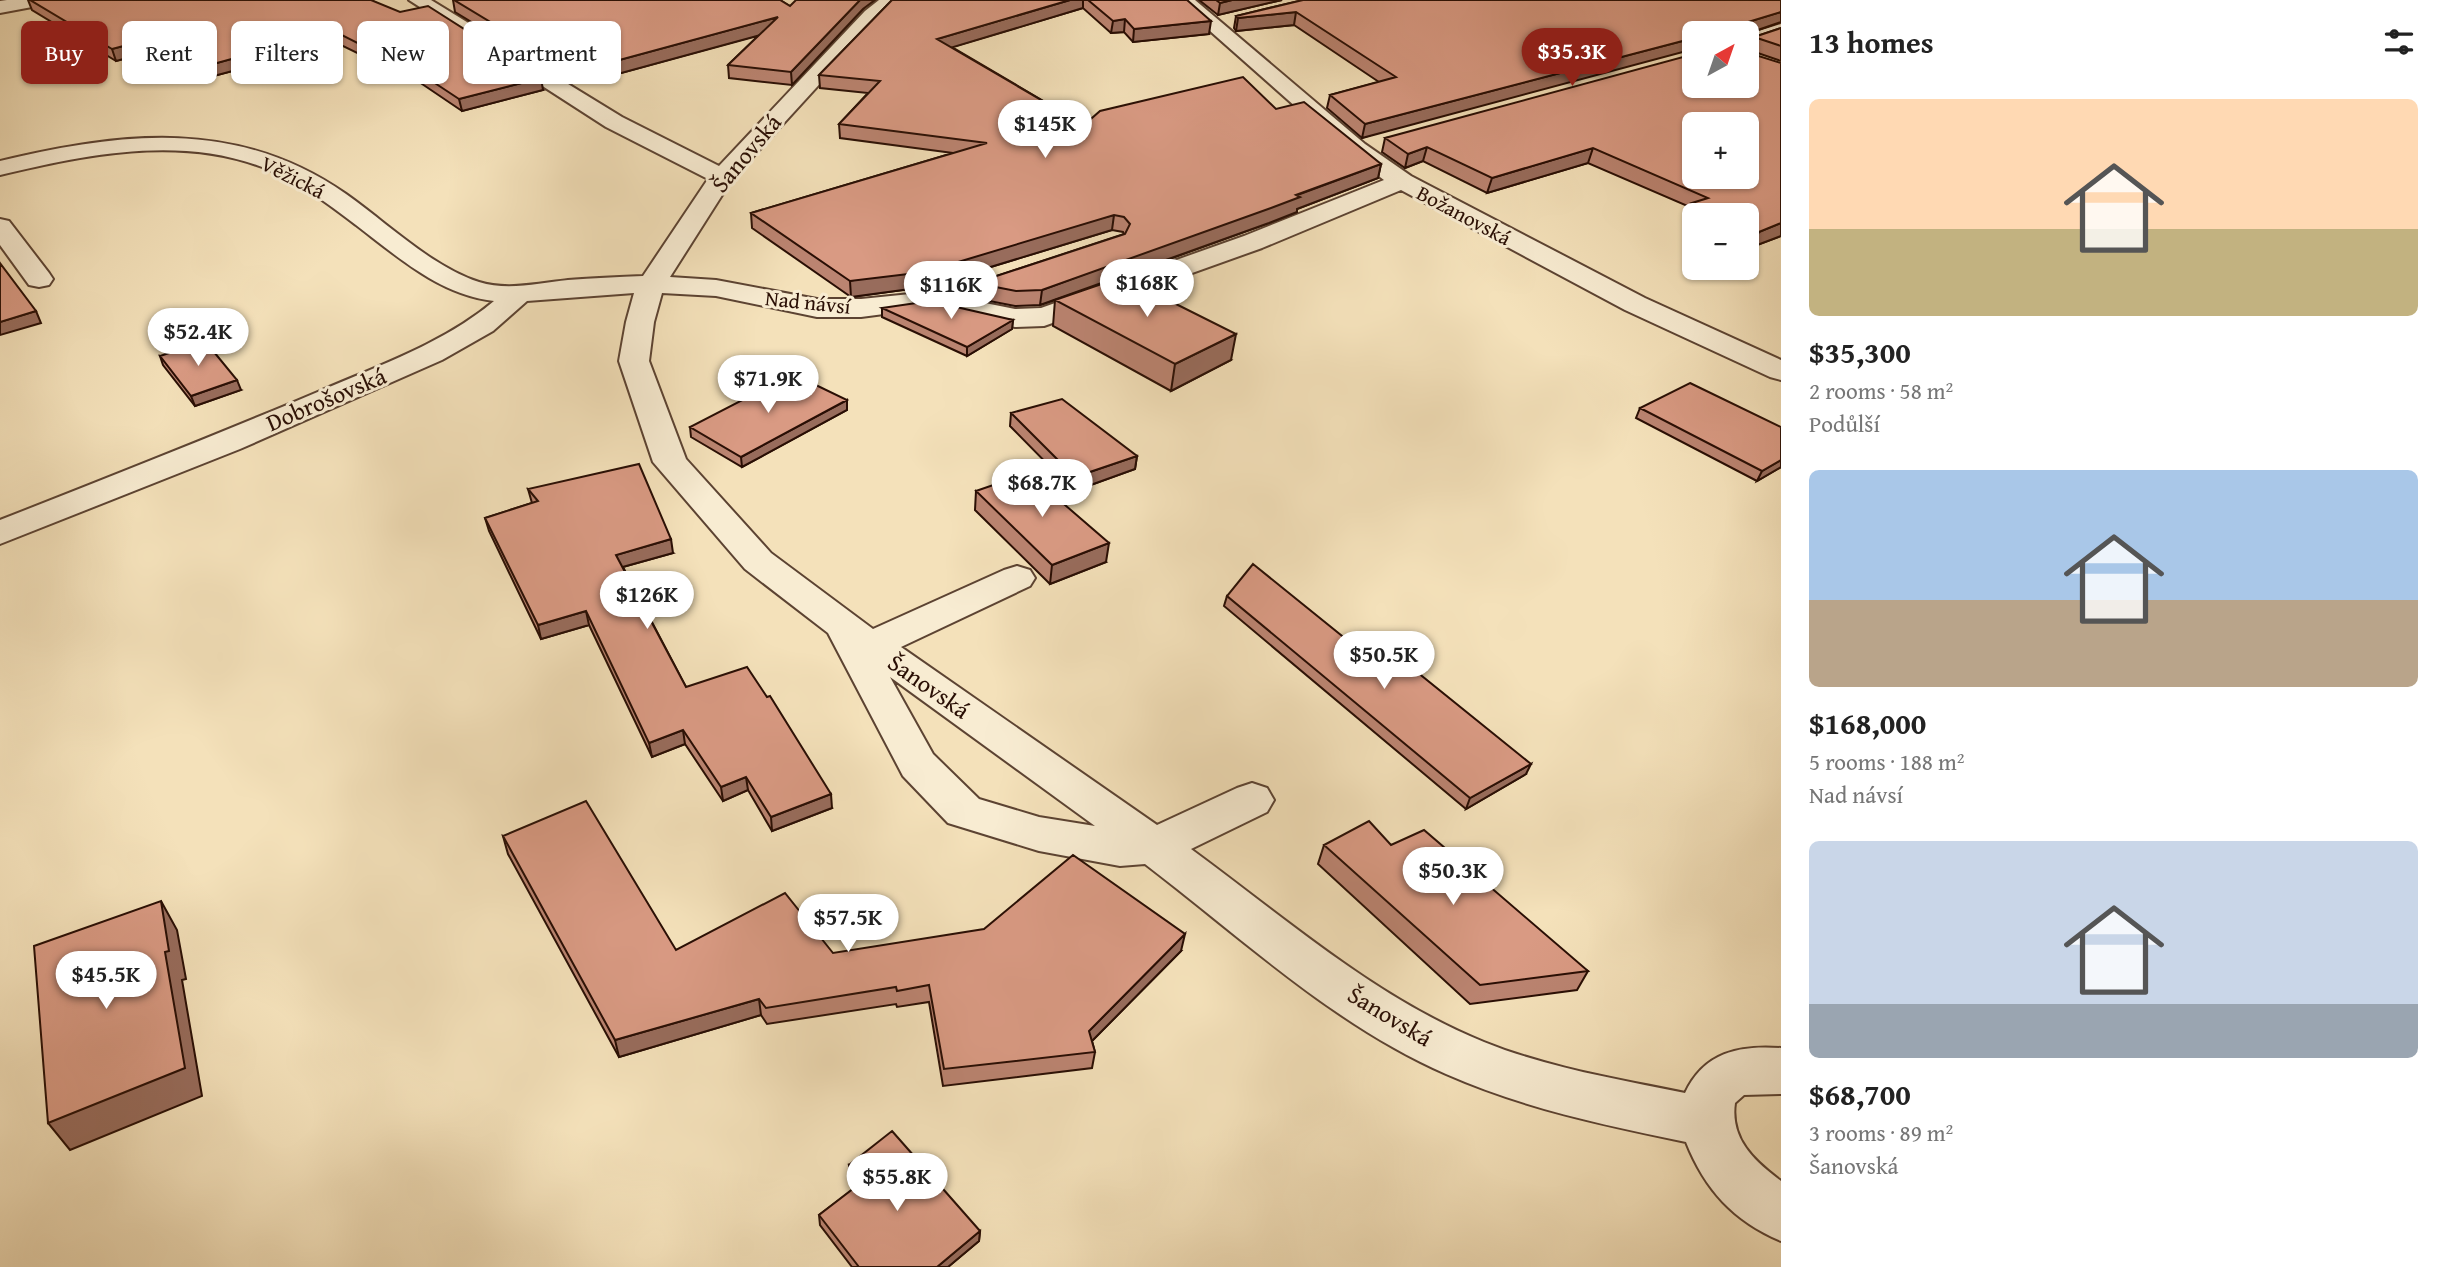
<!DOCTYPE html>
<meta charset="utf-8">
<style>
:root{--surface:#fff;--page:#f6f6f6;--text:#222;--muted:#767676;--accent:#8f2418}
body{margin:0;font-family:"Gentium Book Plus",serif;background:var(--page);color:var(--text);height:100vh;display:flex;flex-direction:column;font-size:26px;white-space:nowrap}
*{box-sizing:border-box;margin:0}
p{font-size:23px;color:var(--muted)}
.icon{flex:none;width:38px;height:38px;fill:none;stroke:currentColor;stroke-width:2;stroke-linecap:round;stroke-linejoin:round}
.map{position:relative;flex:1;overflow:hidden}
.sheet{display:flex;flex-direction:column;background:var(--surface);width:665px}
.sheet>*{flex:none}
.guide{position:absolute;left:21px;top:21px;width:665px;height:63px;display:flex;gap:14px}
.needle{width:46px;rotate:40deg}
.buttons{position:absolute;left:1682px;top:21px;display:grid;gap:14px}
.buttons a{display:grid;place-items:center;width:77px;height:77px;border-radius:10px;background:var(--surface);box-shadow:0 2px 5px #0004;font-size:35px}
.price{position:absolute;translate:-50% -60px;padding:0 16px;border-radius:24px;background:#fff;color:#222;font-size:23px;line-height:46px;filter:drop-shadow(0 2px 4px #0008)}
.price::after{content:'';position:absolute;left:50%;top:42px;width:21px;height:16px;margin-left:-10px;background:inherit;clip-path:polygon(0 0,100% 0,50% 100%)}
.price.on{background:var(--accent);color:#fff}
ul{padding:0;list-style:none}
li{display:grid;align-content:center;gap:14px;height:371px;padding:0 28px}
li span{display:grid;place-items:center;height:217px;border-radius:10px;color:#555}
li>.icon{margin-inline-start:auto}
span .icon{width:126px;height:126px;fill:#fffc;stroke-width:1}
li b{font-size:30px}
h2{display:flex;justify-content:space-between;align-items:center;height:84px;padding:0 28px;font-size:30px}
.pill{padding:0 24px;border-radius:10px;background:var(--surface);box-shadow:0 2px 5px #0004;font-size:24px;line-height:63px}
.pill.on{background:var(--accent);color:#fff}
main{display:flex;flex:1;min-height:0}
.map>svg:first-child{display:block}
.lines{fill:none;stroke-linecap:round;stroke-linejoin:round}
.minor-casing{stroke:#5c4332;stroke-width:4}
.minor{fill:#f8ecd2;fill-rule:evenodd}
.wall{fill:#bb8471;stroke:#290e04;stroke-width:2}
.shaded-wall{fill:#986c5c;stroke:#290e04;stroke-width:2}
.building{fill:#d99a83;stroke:#290e04;stroke-width:2;fill-rule:evenodd}
.labels{text-anchor:middle;dominant-baseline:central;stroke-width:6;stroke-linejoin:round;paint-order:stroke}
.far-street-label{font-size:21px;fill:#290e04;stroke:#f8ecd2}
.street-label{font-size:24px;fill:#290e04;stroke:#f8ecd2}
</style>
<main>
<div class="map">
<svg width="1781" height="1267" viewBox="0 0 1781 1267">
<rect width="100%" height="100%" fill="#f4e1ba"/>
<filter id="stains"><feTurbulence type="fractalNoise" baseFrequency=".00286" numOctaves="4"/><feColorMatrix values="0 0 0 0 .2 0 0 0 0 .09 0 0 0 0 .02 0 0 0 .5 -.17"/></filter>
<radialGradient id="worn" r=".72"><stop offset=".6" stop-color="#630" stop-opacity="0"/><stop offset="1" stop-color="#630" stop-opacity=".3"/></radialGradient>
<g class="lines">
<g class="minor-casing">
<path id="minor" d="M 7,0 L 50,0 L 48,4 L 0,13 L 0,1 Z
M 409,0 L 431,0 L 622,117 L 719,166 L 865,11 L 879,0 L 900,0 L 879,19 L 731,181 L 670,277 L 716,280 L 817,299 L 861,299 L 930,292 L 1015,309 L 1041,308 L 1244,236 L 1384,180 L 1349,154 L 1175,0 L 1195,0 L 1365,144 L 1411,176 L 1645,298 L 1781,360 L 1781,380 L 1770,377 L 1625,310 L 1401,190 L 1262,248 L 1044,326 L 1015,327 L 930,308 L 861,317 L 817,317 L 716,296 L 662,293 L 654,322 L 649,361 L 686,459 L 771,553 L 873,629 L 1004,570 L 1017,566 L 1030,570 L 1035,578 L 1030,586 L 901,647 L 1157,825 L 1237,788 L 1252,783 L 1267,788 L 1274,800 L 1267,812 L 1191,849 C 1284,917 1375,998 1484,1042 C 1548,1068 1618,1079 1685,1093 C 1704,1052 1739,1045 1781,1048 L 1781,1094 L 1744,1095 L 1735,1103 C 1730,1139 1754,1161 1781,1181 L 1781,1241 C 1734,1221 1705,1190 1686,1142 C 1604,1125 1523,1108 1446,1074 C 1334,1025 1242,938 1145,864 L 1120,866 L 1039,851 L 948,823 L 903,776 L 828,633 L 745,569 L 653,462 L 619,361 L 626,322 L 634,293 L 527,301 L 493,331 L 442,360 L 240,449 L 0,544 L 0,520 C 107,478 214,436 320,391 C 380,365 444,343 494,301 C 440,295 398,257 356,225 C 327,203 297,180 262,167 C 178,135 84,155 0,175 L 0,161 C 122,132 238,118 346,194 C 386,222 432,267 479,282 C 507,291 540,283 568,280 C 593,278 618,277 643,276 L 708,179 L 606,127 ZM 890,677 L 897,682 L 1095,826 L 1039,817 L 979,799 L 933,754 Z
M 1781,24 L 1781,37 L 1746,48 L 1746,35 Z
M 0,219 L 9,221 L 49,273 L 53,279 L 49,285 L 39,287 L 29,285 L 0,245 Z"/>
</g>
<use href="#minor" class="minor"/>
</g>
<path class="wall" d="M 28,0 L 371,0 L 543,90 L 462,111 L 397,67 L 390,69 L 337,43 L 210,77 L 200,71 L 173,78 L 131,57 L 116,61 L 32,10 Z
M 453,0 L 780,0 L 790,6 L 863,9 L 792,85 L 729,78 L 728,65 L 759,35 L 603,78 L 597,75 L 570,82 L 455,12 Z
M 892,0 L 1187,0 L 1209,34 L 1133,42 L 1124,32 L 1111,33 L 1083,8 L 952,47 L 1084,125 L 1276,109 L 1381,164 L 1378,178 L 1297,209 L 1297,212 L 1269,223 L 1065,297 L 1231,360 L 1171,391 L 1053,326 L 1055,300 L 1040,305 L 1015,306 L 974,298 L 975,283 L 1124,234 L 1123,232 L 1112,230 L 925,287 L 851,297 L 752,228 L 751,213 L 953,153 L 840,138 L 839,124 L 868,93 L 820,88 L 819,75 Z
M 1199,0 L 1282,0 L 1218,15 Z
M 1303,0 L 1781,0 L 1781,22 L 1749,33 L 1749,48 L 1754,37 L 1781,28 L 1781,61 L 1749,50 L 1781,236 L 1752,247 L 1746,245 L 1746,215 L 1694,215 L 1694,222 L 1686,218 L 1690,207 L 1588,163 L 1487,193 L 1423,161 L 1405,168 L 1382,152 L 1385,138 L 1694,86 L 1746,33 L 1694,33 L 1362,138 L 1327,108 L 1330,95 L 1379,82 L 1294,25 L 1236,31 L 1234,28 L 1236,16 Z
M 882,308 L 1013,320 L 1012,329 L 967,356 L 882,317 Z
M 160,356 L 241,390 L 195,406 L 163,365 Z
M 847,400 L 847,410 L 742,467 L 691,437 L 690,427 Z
M 1640,408 L 1781,467 L 1757,481 L 1636,418 Z
M 1011,413 L 1137,456 L 1135,469 L 1074,491 L 1010,426 Z
M 528,489 L 673,553 L 623,567 L 686,687 L 832,808 L 772,831 L 748,790 L 723,801 L 685,744 L 652,757 L 589,625 L 541,639 L 489,531 L 485,518 L 532,503 Z
M 976,491 L 1106,562 L 1050,584 L 975,510 Z
M 1227,596 L 1388,673 L 1526,774 L 1466,809 L 1224,606 Z
M 503,836 L 676,950 L 833,953 L 1181,951 L 1092,1041 L 1095,1052 L 1092,1068 L 943,1086 L 929,1002 L 897,1007 L 896,1004 L 767,1024 L 761,1015 L 619,1057 L 508,854 Z
M 1324,845 L 1391,845 L 1588,971 L 1577,990 L 1470,1004 L 1318,864 Z
M 849,1165 L 980,1231 L 979,1241 L 948,1267 L 852,1267 L 820,1225 L 819,1215 L 859,1185 L 850,1175 Z"/>
<path class="shaded-wall" d="M 860,0 L 875,0 L 863,9 L 792,85 L 791,72 Z
M 1070,0 L 1083,0 L 1083,8 L 937,52 L 937,39 Z
M 1232,0 L 1282,0 L 1218,15 L 1220,3 Z
M 1296,12 L 1294,25 L 1236,31 L 1238,18 Z
M 1781,12 L 1781,22 L 1746,34 L 1748,22 Z
M 778,17 L 779,30 L 603,78 L 601,65 Z
M 1125,19 L 1124,32 L 1111,33 L 1113,21 Z
M 1211,21 L 1209,34 L 1133,42 L 1134,29 Z
M 334,31 L 337,43 L 210,77 L 206,66 Z
M 1694,38 L 1694,49 L 1362,138 L 1365,124 Z
M 127,45 L 131,57 L 116,61 L 112,49 Z
M 394,56 L 397,67 L 390,69 L 387,58 Z
M 196,60 L 200,71 L 173,78 L 169,67 Z
M 595,62 L 597,75 L 570,82 L 568,69 Z
M 541,78 L 543,90 L 462,111 L 459,99 Z
M 1427,147 L 1423,161 L 1405,168 L 1408,154 Z
M 1593,148 L 1588,163 L 1487,193 L 1492,178 Z
M 1381,164 L 1378,178 L 1297,209 L 1297,212 L 1269,223 L 1040,305 L 1042,290 Z
M 1114,215 L 1112,230 L 925,287 L 851,297 L 850,281 Z
M 1781,223 L 1781,236 L 1752,247 L 1759,232 Z
M 36,311 L 41,323 L 0,335 L 0,322 Z
M 1013,320 L 1012,329 L 967,356 L 967,347 Z
M 1236,334 L 1231,360 L 1171,391 L 1175,364 Z
M 237,380 L 241,390 L 195,406 L 191,396 Z
M 847,400 L 847,410 L 742,467 L 741,457 Z
M 1137,456 L 1135,469 L 1074,491 L 1075,477 Z
M 1781,460 L 1781,467 L 1757,481 L 1762,471 Z
M 671,539 L 673,553 L 619,568 L 616,555 Z
M 1109,543 L 1106,562 L 1050,584 L 1052,565 Z
M 586,611 L 589,625 L 541,639 L 538,625 Z
M 683,730 L 685,744 L 652,757 L 649,743 Z
M 1531,764 L 1526,774 L 1466,809 L 1470,798 Z
M 746,777 L 748,790 L 723,801 L 721,787 Z
M 831,794 L 832,808 L 772,831 L 771,817 Z
M 161,901 L 177,930 L 186,979 L 182,980 L 202,1096 L 70,1150 L 48,1123 L 165,952 Z
M 1185,934 L 1181,951 L 1086,1047 L 1089,1031 Z
M 759,999 L 761,1015 L 619,1057 L 615,1040 Z
M 980,1231 L 979,1241 L 948,1267 L 937,1267 Z"/>
<path class="building" d="M 30,0 L 371,0 L 400,12 L 428,6 L 541,78 L 459,99 L 394,56 L 387,58 L 334,31 L 206,66 L 196,60 L 169,67 L 127,45 L 112,49 Z
M 454,0 L 780,0 L 790,6 L 796,0 L 860,0 L 791,72 L 728,65 L 778,17 L 601,65 L 595,62 L 568,69 Z
M 892,0 L 1070,0 L 937,39 L 1084,125 L 1100,111 L 1243,77 L 1276,109 L 1304,102 L 1381,164 L 1296,195 L 1300,197 L 1271,208 L 1042,290 L 1016,291 L 975,283 L 1125,234 L 1130,224 L 1124,217 L 1114,215 L 925,272 L 850,281 L 751,213 L 987,143 L 839,124 L 880,81 L 819,75 Z
M 1088,0 L 1187,0 L 1211,21 L 1134,29 L 1125,19 L 1113,21 Z
M 1216,0 L 1232,0 L 1220,3 Z
M 1303,0 L 1781,0 L 1781,12 L 1748,22 L 1749,53 L 1781,63 L 1781,223 L 1759,232 L 1746,227 L 1746,215 L 1720,215 L 1692,203 L 1708,198 L 1593,148 L 1492,178 L 1427,147 L 1408,154 L 1385,138 L 1694,54 L 1694,86 L 1746,86 L 1746,33 L 1694,33 L 1694,38 L 1365,124 L 1330,95 L 1396,77 L 1296,12 L 1238,18 L 1236,16 ZM 1694,124 L 1746,124 L 1746,177 L 1694,177 Z
M 1781,28 L 1781,46 L 1754,37 Z
M 0,263 L 36,311 L 0,322 Z
M 1122,277 L 1236,334 L 1175,364 L 1055,300 Z
M 930,301 L 1013,320 L 967,347 L 882,308 Z
M 205,341 L 237,380 L 191,396 L 160,356 Z
M 793,374 L 847,400 L 741,457 L 690,427 Z
M 1690,383 L 1781,427 L 1781,460 L 1762,471 L 1640,408 Z
M 1062,399 L 1137,456 L 1075,477 L 1011,413 Z
M 639,464 L 671,539 L 616,555 L 686,687 L 747,667 L 767,697 L 770,696 L 831,794 L 771,817 L 746,777 L 721,787 L 683,730 L 649,743 L 586,611 L 538,625 L 485,518 L 538,501 L 528,489 Z
M 1028,473 L 1109,543 L 1052,565 L 976,491 Z
M 1253,564 L 1388,673 L 1407,664 L 1531,764 L 1470,798 L 1227,596 Z
M 586,801 L 676,950 L 785,893 L 833,953 L 984,929 L 1073,855 L 1185,934 L 1089,1031 L 1095,1052 L 944,1069 L 929,985 L 897,991 L 896,987 L 766,1008 L 759,999 L 615,1040 L 503,836 Z
M 1369,821 L 1391,845 L 1424,830 L 1588,971 L 1480,985 L 1324,845 Z
M 161,901 L 169,951 L 165,952 L 185,1068 L 48,1123 L 34,946 Z
M 892,1131 L 980,1231 L 937,1267 L 859,1267 L 819,1215 L 863,1181 L 849,1165 Z"/>
<g class="labels">
<g class="far-street-label">
<text transform="translate(293 177) rotate(27)">Věžická</text>
<text transform="translate(1464 215) rotate(28)">Božanovská</text>
<text transform="translate(808 302) rotate(6)">Nad návsí</text>
</g>
<g class="street-label">
<text transform="translate(746 153) rotate(-50)">Šanovská</text>
<text transform="translate(326 399) rotate(-23)">Dobrošovská</text>
<text transform="translate(929 686) rotate(35)">Šanovská</text>
<text transform="translate(1390 1016) rotate(31)">Šanovská</text>
</g>
</g>
<rect width="100%" height="100%" filter="url(#stains)"/>
<rect width="100%" height="100%" fill="url(#worn)"/>
</svg>
<div class="buttons">
<a><svg class="needle" viewBox="-14 -14 28 28"><path d="M0-13l5 13h-10z" fill="#e53935"/><path d="M0 13l5-13h-10z" fill="#767676"/></svg></a>
<a>+</a>
<a>−</a>
</div>
<b class="price on" style="left:1572px;top:88px">$35.3K</b>
<b class="price" style="left:1045px;top:160px">$145K</b>
<b class="price" style="left:1147px;top:319px">$168K</b>
<b class="price" style="left:951px;top:321px">$116K</b>
<b class="price" style="left:198px;top:368px">$52.4K</b>
<b class="price" style="left:768px;top:415px">$71.9K</b>
<b class="price" style="left:1042px;top:519px">$68.7K</b>
<b class="price" style="left:647px;top:631px">$126K</b>
<b class="price" style="left:1384px;top:691px">$50.5K</b>
<b class="price" style="left:1453px;top:907px">$50.3K</b>
<b class="price" style="left:848px;top:954px">$57.5K</b>
<b class="price" style="left:106px;top:1011px">$45.5K</b>
<b class="price" style="left:897px;top:1213px">$55.8K</b>
<div class="guide">
<a class="pill on">Buy</a>
<a class="pill">Rent</a>
<a class="pill">Filters</a>
<a class="pill">New</a>
<a class="pill">Apartment</a>
</div>
</div>
<section class="sheet">
<h2>13 homes<svg class="icon" aria-label="filters" viewBox="0 0 24 24"><path d="M4 7h16M4 17h16"/><circle cx="9" cy="7" r="2"/><circle cx="15" cy="17" r="2"/></svg></h2>
<ul>
<li><span style="background:linear-gradient(#ffd9b3 60%,#c2b280 0)"><svg class="icon" aria-label="home" viewBox="0 0 24 24"><path d="M3 11l9-7 9 7M6 9v11h12V9"/></svg></span><div><b>$35,300</b><p>2 rooms · 58 m²</p><p>Podůlší</p></div></li>
<li><span style="background:linear-gradient(#a9c7e8 60%,#b9a48a 0)"><svg class="icon" aria-label="home" viewBox="0 0 24 24"><path d="M3 11l9-7 9 7M6 9v11h12V9"/></svg></span><div><b>$168,000</b><p>5 rooms · 188 m²</p><p>Nad návsí</p></div></li>
<li><span style="background:linear-gradient(#c9d6e8 75%,#9aa5b1 0)"><svg class="icon" aria-label="home" viewBox="0 0 24 24"><path d="M3 11l9-7 9 7M6 9v11h12V9"/></svg></span><div><b>$68,700</b><p>3 rooms · 89 m²</p><p>Šanovská</p></div></li>
</ul>
</section>
</main>
